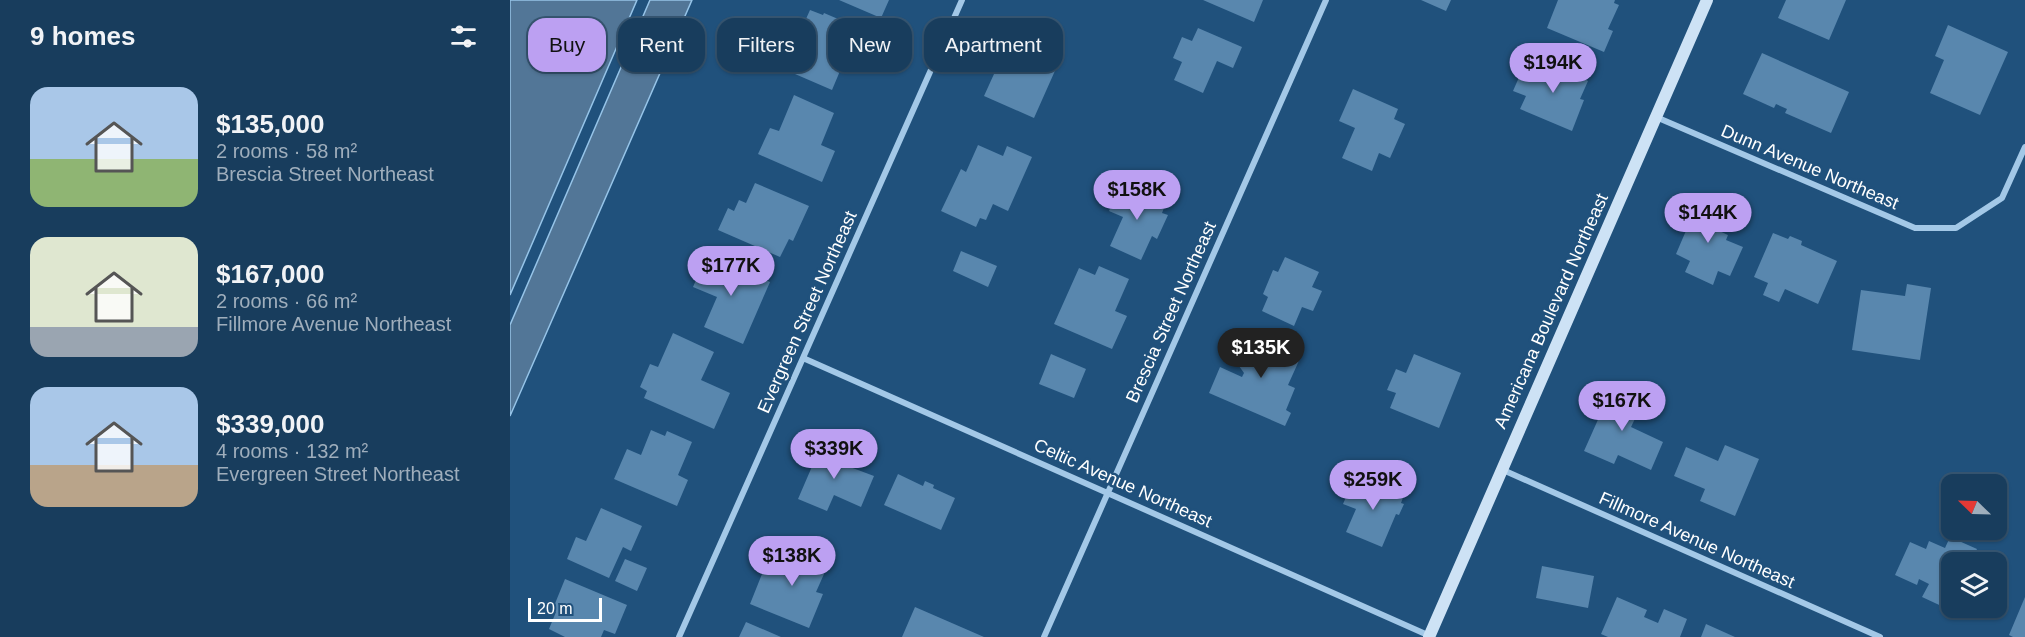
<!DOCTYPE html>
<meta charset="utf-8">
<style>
:root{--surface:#183d5d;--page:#254866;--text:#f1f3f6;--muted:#9faebc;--line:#365672;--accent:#bca0f2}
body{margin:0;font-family:Helvetica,sans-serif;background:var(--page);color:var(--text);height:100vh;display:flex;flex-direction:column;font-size:22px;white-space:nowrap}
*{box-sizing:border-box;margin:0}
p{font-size:20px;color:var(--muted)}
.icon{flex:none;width:33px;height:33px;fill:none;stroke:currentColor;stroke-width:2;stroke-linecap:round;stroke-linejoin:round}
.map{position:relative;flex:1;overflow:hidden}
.drawer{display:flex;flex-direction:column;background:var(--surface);width:510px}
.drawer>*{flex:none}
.guide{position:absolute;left:18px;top:18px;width:570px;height:54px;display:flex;gap:12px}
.needle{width:39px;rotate:293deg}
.fabs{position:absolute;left:1431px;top:474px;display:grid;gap:12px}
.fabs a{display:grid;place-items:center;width:66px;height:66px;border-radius:12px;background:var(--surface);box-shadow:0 2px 4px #0004,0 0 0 2px var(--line);font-size:30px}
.scale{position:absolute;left:18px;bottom:15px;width:74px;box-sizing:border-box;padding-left:6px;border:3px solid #fff;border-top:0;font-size:16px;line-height:21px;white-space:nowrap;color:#fff;-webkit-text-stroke:4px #20517c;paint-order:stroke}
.price{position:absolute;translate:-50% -51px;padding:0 14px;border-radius:21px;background:var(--accent);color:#111;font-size:20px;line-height:39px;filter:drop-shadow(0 2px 3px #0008)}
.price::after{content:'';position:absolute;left:50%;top:36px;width:18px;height:14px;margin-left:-9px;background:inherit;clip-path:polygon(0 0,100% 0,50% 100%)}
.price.on{background:#222;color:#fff}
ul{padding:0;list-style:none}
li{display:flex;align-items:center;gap:18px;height:150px;padding:0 30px}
li span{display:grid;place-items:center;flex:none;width:168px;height:120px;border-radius:18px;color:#555}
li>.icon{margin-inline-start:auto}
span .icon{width:72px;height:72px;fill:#fffc;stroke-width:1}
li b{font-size:26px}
h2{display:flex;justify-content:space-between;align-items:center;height:72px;padding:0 30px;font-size:26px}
.tag{padding:0 21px;border-radius:18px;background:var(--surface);box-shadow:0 2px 4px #0004,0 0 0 2px var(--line);font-size:21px;line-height:54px}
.tag.on{background:var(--accent);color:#111}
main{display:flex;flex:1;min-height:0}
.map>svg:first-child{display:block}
.water{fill:#527697;stroke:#96c4e8;stroke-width:1.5}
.building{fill:#5987ae}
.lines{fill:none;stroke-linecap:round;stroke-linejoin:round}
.street{stroke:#a3c8e7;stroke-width:6}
.secondary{stroke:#cde2f5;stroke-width:12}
.labels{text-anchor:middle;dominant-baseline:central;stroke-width:5;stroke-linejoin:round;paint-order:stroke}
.street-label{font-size:18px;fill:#fff;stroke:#20517c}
</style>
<main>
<section class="drawer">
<h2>9 homes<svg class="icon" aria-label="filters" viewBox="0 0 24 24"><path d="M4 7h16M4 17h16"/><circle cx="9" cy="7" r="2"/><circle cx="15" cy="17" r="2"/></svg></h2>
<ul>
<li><span style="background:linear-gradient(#a9c7e8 60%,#8fb573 0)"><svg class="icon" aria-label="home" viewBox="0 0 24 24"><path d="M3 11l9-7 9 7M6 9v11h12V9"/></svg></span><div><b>$135,000</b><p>2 rooms · 58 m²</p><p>Brescia Street Northeast</p></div></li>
<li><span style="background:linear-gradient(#dfe7d0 75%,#9aa5b1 0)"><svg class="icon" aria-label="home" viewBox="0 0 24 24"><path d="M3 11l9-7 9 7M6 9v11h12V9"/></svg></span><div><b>$167,000</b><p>2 rooms · 66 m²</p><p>Fillmore Avenue Northeast</p></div></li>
<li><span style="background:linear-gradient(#a9c7e8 65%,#b9a48a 0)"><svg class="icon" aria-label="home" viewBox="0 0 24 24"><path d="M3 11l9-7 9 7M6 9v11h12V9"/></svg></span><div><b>$339,000</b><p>4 rooms · 132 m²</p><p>Evergreen Street Northeast</p></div></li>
</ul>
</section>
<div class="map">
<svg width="1515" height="637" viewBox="0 0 1515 637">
<rect width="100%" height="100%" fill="#20517c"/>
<path class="water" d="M 0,0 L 127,0 L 0,295 Z
M 140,0 L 182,0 L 0,416 L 0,325 Z"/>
<path class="building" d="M 329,0 L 379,0 L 371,18 Z
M 693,0 L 753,0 L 744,22 Z
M 911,0 L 941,0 L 936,11 Z
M 1048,0 L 1105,0 L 1104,3 L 1109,5 L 1098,29 L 1103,31 L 1094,52 L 1037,28 Z
M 1276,0 L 1336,0 L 1319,40 L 1268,18 Z
M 300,10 L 313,15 L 314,13 L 375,39 L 364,64 L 337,52 L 326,69 L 330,71 L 322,90 L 285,74 L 300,44 L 287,39 Z
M 1438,25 L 1498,52 L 1470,115 L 1420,93 L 1434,60 L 1425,56 Z
M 688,28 L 732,47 L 723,68 L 707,61 L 693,93 L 664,80 L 672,62 L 663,58 L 672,37 L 682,41 Z
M 499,32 L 552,55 L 524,118 L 474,96 L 484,74 L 478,72 L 484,60 L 492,63 L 494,58 L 488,56 Z
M 1252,53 L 1339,92 L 1321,133 L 1275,113 L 1277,109 L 1266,104 L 1264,108 L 1233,94 Z
M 1033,59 L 1076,76 L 1075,79 L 1078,81 L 1070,99 L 1074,100 L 1062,131 L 1010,109 L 1016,96 L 1003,91 L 1010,75 L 1024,80 Z
M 843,89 L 888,109 L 884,119 L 895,124 L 880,158 L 869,153 L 862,171 L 832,158 L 845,128 L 829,121 Z
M 284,95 L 324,113 L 311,145 L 325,151 L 312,182 L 248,154 L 260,128 L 269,131 Z
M 468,145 L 493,156 L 497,146 L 522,157 L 498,211 L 483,204 L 476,220 L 470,218 L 466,227 L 431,211 L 451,169 L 456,172 Z
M 245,183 L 299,206 L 283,241 L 279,239 L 270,257 L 208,230 L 218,208 L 224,211 L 229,200 L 236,203 Z
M 611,183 L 656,203 L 652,213 L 658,215 L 647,239 L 642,236 L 631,260 L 600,246 L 613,217 L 599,211 Z
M 1190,198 L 1216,209 L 1207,230 L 1218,235 L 1216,240 L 1233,247 L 1220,276 L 1208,271 L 1203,285 L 1175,272 L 1180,261 L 1166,254 Z
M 1263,233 L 1278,239 L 1280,236 L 1292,241 L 1291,245 L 1327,261 L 1308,304 L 1275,289 L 1269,302 L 1253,295 L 1258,283 L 1244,277 Z
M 451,251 L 487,266 L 478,287 L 443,271 Z
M 197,254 L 260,282 L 233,344 L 194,327 L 207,297 L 183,287 Z
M 775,257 L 809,272 L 802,287 L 812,291 L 803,311 L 792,307 L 784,326 L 752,311 L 758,297 L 753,294 L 763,270 L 768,272 Z
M 589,266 L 619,279 L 605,311 L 617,316 L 602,349 L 544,324 L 569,268 L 585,275 Z
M 1397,284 L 1421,288 L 1410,360 L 1342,350 L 1351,290 L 1395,296 Z
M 740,332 L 792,354 L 778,385 L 785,388 L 776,410 L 781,413 L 775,426 L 699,393 L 710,367 L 732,377 L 734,373 L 729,366 L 734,355 L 741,352 L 734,349 L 735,345 L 731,343 L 736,333 L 739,335 Z
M 163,333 L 204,352 L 191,380 L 220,393 L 204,429 L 134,398 L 137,391 L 130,387 L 140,364 L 148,367 Z
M 541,354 L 576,369 L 564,398 L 529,384 Z
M 904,354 L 951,373 L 929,428 L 880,408 L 886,393 L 877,390 L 886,369 L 896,373 Z
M 1103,386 L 1134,400 L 1121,427 L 1153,442 L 1141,470 L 1108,455 L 1104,464 L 1074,451 Z
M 141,430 L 155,436 L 157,431 L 182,442 L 168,475 L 178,480 L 167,506 L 104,479 L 117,449 L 131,455 Z
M 313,441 L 337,451 L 332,464 L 364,476 L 351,507 L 324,495 L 317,511 L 288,499 Z
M 1215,445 L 1249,459 L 1225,516 L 1190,501 L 1195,489 L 1164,476 L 1176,447 L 1208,461 Z
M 388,474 L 413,486 L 415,481 L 424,485 L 423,488 L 445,498 L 431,530 L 374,505 Z
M 859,480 L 894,495 L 891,503 L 894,504 L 889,515 L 886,514 L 872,547 L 836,532 L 846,509 L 833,504 L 843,481 L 856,487 Z
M 91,508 L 132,526 L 121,551 L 113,547 L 99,578 L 57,559 L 66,537 L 76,541 Z
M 1440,537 L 1467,549 L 1461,562 L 1442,562 L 1440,610 L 1412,597 L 1419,584 L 1409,579 L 1407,585 L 1385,575 L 1400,542 L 1416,549 L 1419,541 L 1435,548 Z
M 280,543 L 312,556 L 307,570 L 314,574 L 306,592 L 313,594 L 299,628 L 240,604 L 254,569 L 267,575 Z
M 115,559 L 137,568 L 127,591 L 105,581 Z
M 1032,566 L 1084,576 L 1078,608 L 1026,598 Z
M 55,579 L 117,605 L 105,634 L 94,630 L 91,637 L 55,637 L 39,629 L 46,612 L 42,611 Z
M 1107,597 L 1137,610 L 1134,617 L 1148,623 L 1154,609 L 1177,619 L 1170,637 L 1098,637 L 1091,634 Z
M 1515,597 L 1515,637 L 1503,637 L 1499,635 Z
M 405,607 L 474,637 L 392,637 Z
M 236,622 L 271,637 L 229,637 Z
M 1196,624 L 1225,637 L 1191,637 Z"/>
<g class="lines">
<path class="street" d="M 1146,117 L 1405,228 L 1446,228 L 1492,198 L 1515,147
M 293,358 L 920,636
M 993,470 L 1370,637
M 169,637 L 452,0
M 534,637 L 816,0"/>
<path class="secondary" d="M 919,637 L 1197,0"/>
</g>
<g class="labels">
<g class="street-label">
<text transform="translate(1300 167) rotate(23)">Dunn Avenue Northeast</text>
<text transform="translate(1041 311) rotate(-66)">Americana Boulevard Northeast</text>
<text transform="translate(297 312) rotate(-66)">Evergreen Street Northeast</text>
<text transform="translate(661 312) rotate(-66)">Brescia Street Northeast</text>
<text transform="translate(613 483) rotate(24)">Celtic Avenue Northeast</text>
<text transform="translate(1187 540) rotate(24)">Fillmore Avenue Northeast</text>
</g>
</g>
</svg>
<div class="fabs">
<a><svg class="needle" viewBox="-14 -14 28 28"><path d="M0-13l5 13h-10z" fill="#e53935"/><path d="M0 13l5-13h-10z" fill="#9faebc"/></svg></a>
<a><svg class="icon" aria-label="layers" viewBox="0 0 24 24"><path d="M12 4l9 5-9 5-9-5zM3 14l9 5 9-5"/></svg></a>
</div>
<div class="scale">20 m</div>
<b class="price" style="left:1043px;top:94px">$194K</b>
<b class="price" style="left:627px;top:221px">$158K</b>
<b class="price" style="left:1198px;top:244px">$144K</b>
<b class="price" style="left:221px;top:297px">$177K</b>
<b class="price on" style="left:751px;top:379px">$135K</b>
<b class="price" style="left:1112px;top:432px">$167K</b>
<b class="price" style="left:324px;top:480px">$339K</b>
<b class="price" style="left:863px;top:511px">$259K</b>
<b class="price" style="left:282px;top:587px">$138K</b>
<div class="guide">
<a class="tag on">Buy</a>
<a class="tag">Rent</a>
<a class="tag">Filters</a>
<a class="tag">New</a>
<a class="tag">Apartment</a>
</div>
</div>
</main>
